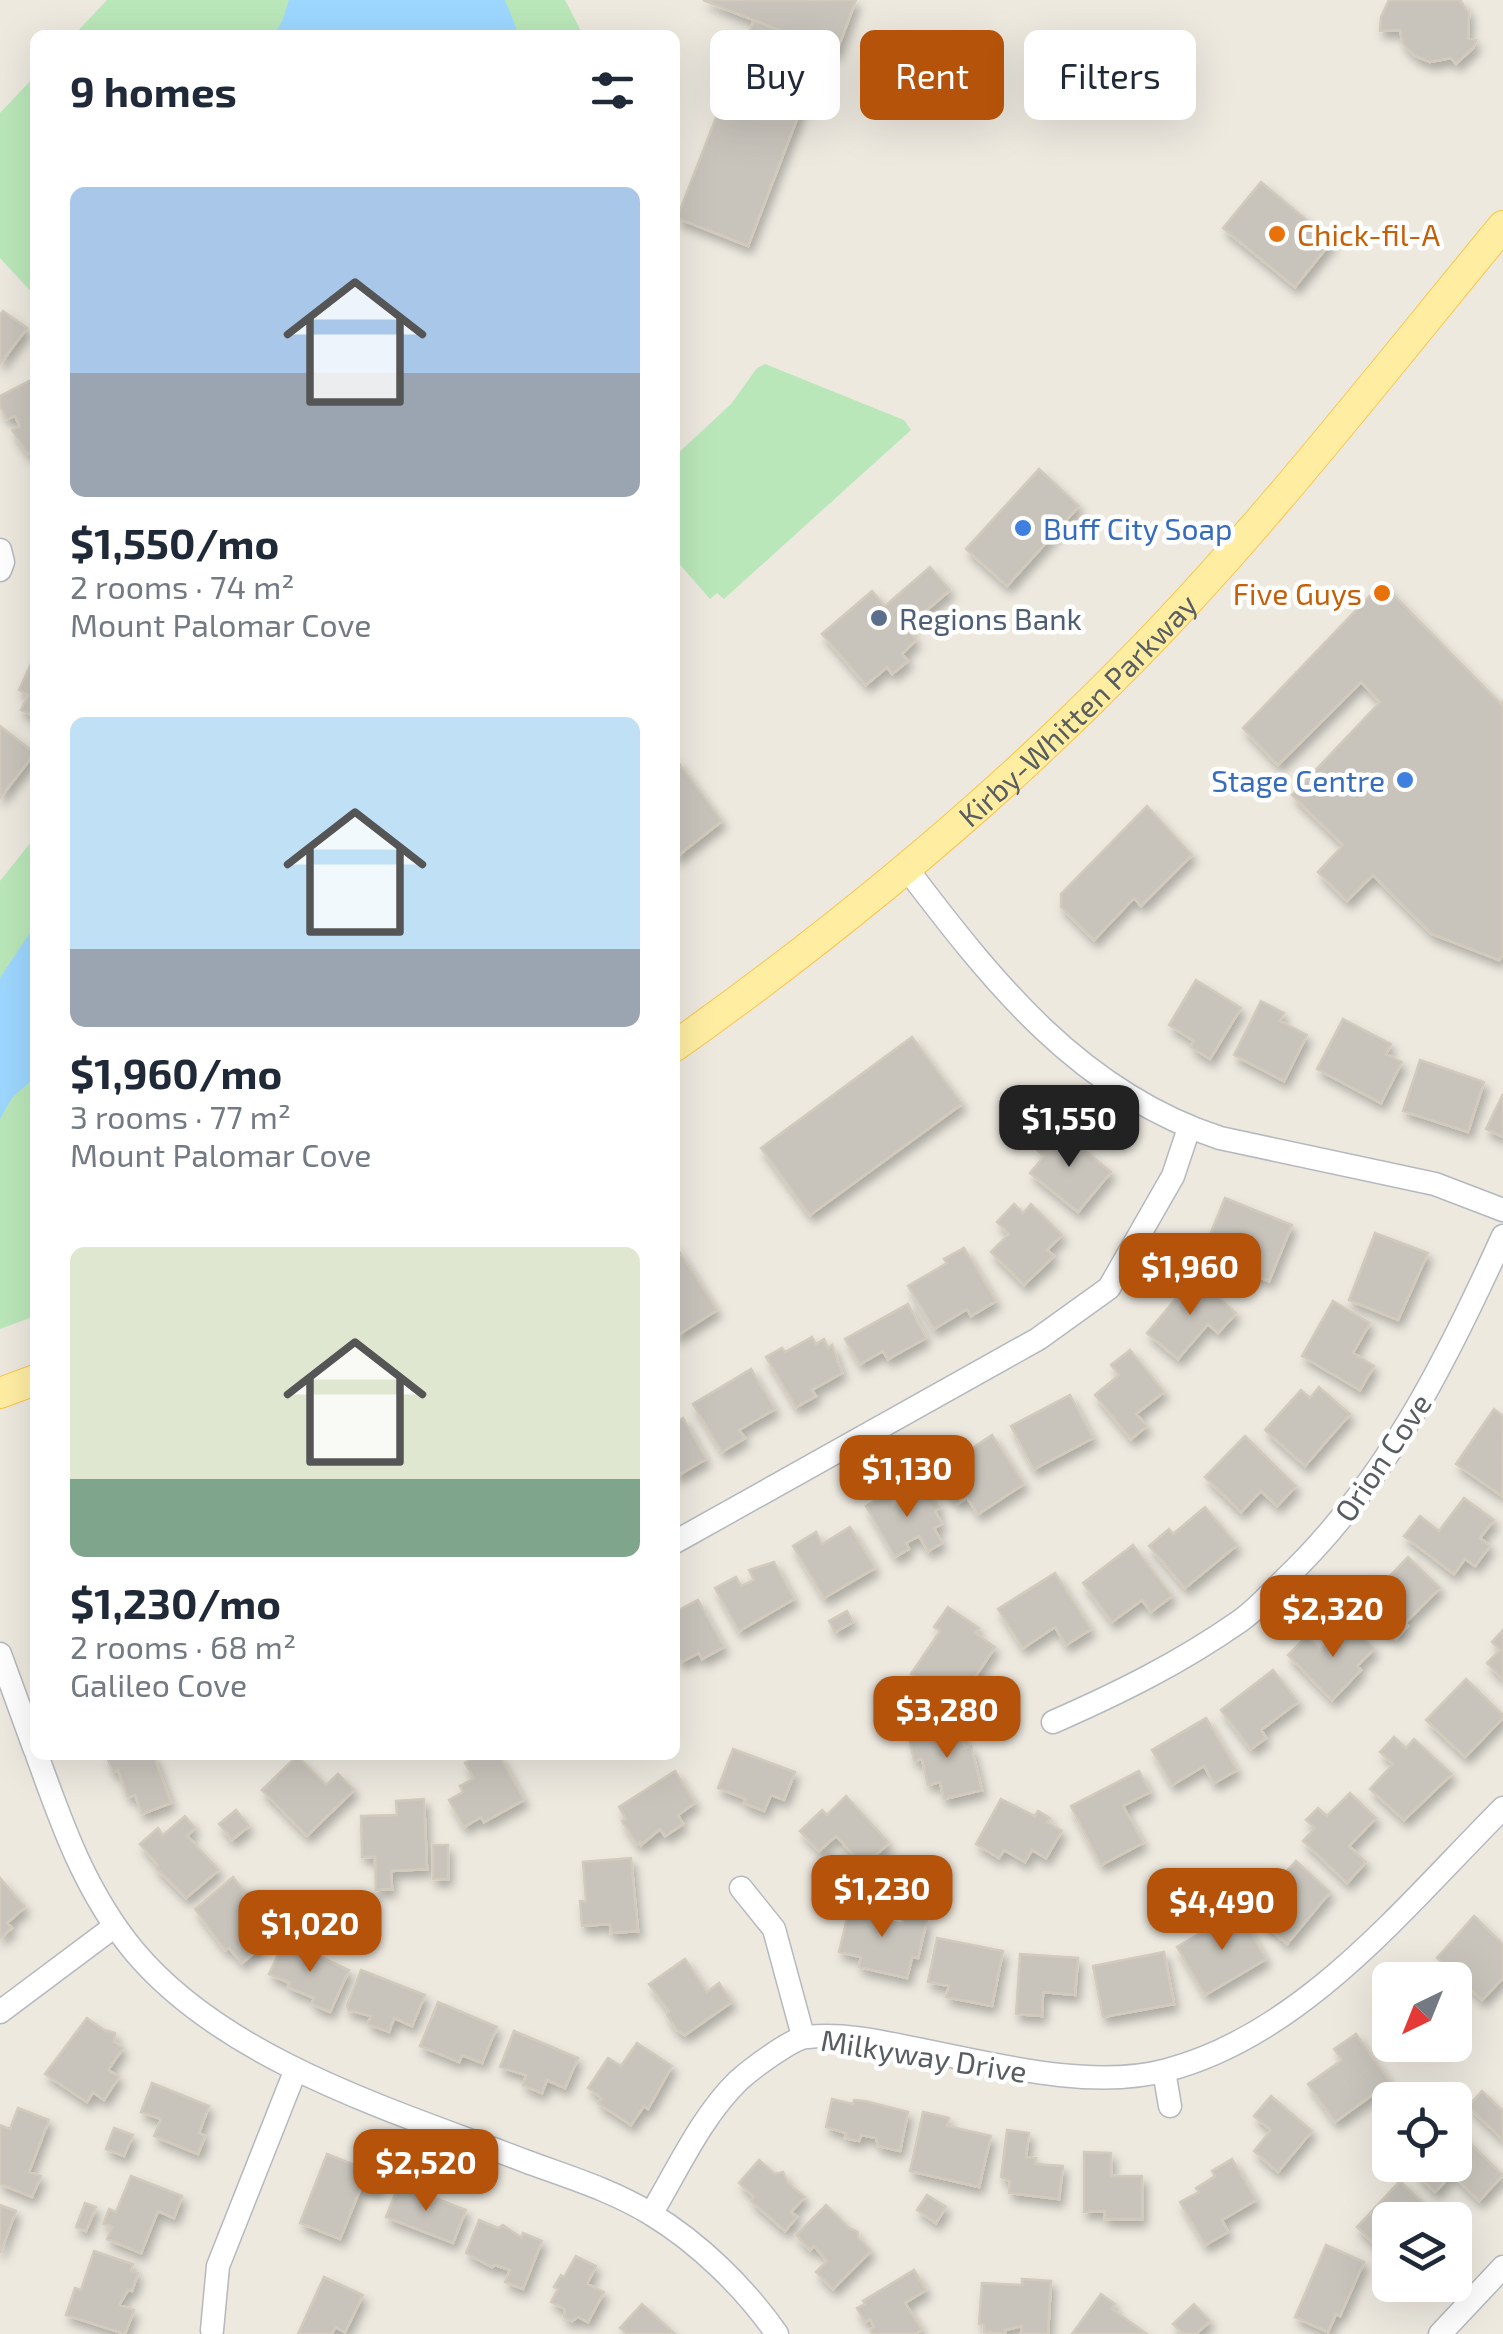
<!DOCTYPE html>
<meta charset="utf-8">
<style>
:root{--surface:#fff;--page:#f2f2f3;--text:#1f2937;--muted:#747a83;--accent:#b45309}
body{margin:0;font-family:"Exo 2",sans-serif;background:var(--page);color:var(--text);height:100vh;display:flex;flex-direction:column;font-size:38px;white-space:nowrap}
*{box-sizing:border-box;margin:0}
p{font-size:32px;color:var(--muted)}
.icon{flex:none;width:55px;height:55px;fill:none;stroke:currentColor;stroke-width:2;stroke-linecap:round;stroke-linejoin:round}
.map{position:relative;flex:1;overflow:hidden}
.drawer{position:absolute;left:30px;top:30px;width:650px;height:1730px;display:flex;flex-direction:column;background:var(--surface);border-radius:15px;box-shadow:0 10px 40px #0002}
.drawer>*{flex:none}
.guide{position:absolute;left:710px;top:30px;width:642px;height:90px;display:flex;gap:20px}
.needle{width:65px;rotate:223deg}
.fabs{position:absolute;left:1372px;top:1962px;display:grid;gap:20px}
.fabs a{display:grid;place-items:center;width:100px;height:100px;border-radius:15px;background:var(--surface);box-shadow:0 10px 40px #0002;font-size:50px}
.price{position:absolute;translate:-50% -85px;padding:0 22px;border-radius:20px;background:var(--accent);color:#fff;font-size:32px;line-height:65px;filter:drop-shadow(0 2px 5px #0008)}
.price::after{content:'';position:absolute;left:50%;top:60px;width:30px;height:22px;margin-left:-15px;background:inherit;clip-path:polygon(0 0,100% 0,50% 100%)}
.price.selected{background:#222;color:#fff}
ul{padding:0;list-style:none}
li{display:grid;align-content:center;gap:20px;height:530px;padding:0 40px}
li span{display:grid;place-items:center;height:310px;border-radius:15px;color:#555}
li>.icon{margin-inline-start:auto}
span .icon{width:180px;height:180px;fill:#fffc;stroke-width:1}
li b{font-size:42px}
h2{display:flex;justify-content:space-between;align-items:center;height:120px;padding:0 40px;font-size:42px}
.tag{padding:0 35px;border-radius:15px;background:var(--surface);box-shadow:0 10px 40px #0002;font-size:35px;line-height:90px}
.tag.selected{background:var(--accent);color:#fff}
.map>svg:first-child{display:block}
.green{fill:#bae7b9}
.water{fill:#9dd7ff}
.building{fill:#c8c4bc;stroke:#d2cbbd;stroke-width:2.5;filter:url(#shadow)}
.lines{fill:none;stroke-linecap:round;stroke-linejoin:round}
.minor-casing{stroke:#b5b8be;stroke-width:25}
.major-casing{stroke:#fbc54a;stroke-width:32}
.minor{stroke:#fff;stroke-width:22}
.major{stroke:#ffeea2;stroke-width:30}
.food-dot{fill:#e8710a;stroke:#fff;stroke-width:4}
.shop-dot{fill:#3f7fe0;stroke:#fff;stroke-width:4}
.service-dot{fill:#5c6f8a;stroke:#fff;stroke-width:4}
.labels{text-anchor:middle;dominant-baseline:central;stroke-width:9;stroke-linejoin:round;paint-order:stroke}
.food-label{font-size:30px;fill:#c56008;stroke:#fff;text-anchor:start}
.shop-label{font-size:30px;fill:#366cbe;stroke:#fff;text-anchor:start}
.service-label{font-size:30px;fill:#4e5e75;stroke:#fff;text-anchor:start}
.street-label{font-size:30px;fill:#585d62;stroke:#fff}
</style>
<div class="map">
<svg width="1503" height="2334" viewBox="0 0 1503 2334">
<defs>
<filter id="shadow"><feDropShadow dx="4" dy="7" stdDeviation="5" flood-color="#0004"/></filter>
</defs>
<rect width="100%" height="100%" fill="#ede9df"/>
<path class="green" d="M 107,0 L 565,0 L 583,35 L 74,35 Z
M 35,76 L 35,296 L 0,258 L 0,113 Z
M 765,364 L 904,420 L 911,430 L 724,599 L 717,593 L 710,599 L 675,559 L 675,456 L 731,404 L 757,368 Z
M 35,837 L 35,1316 L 0,1329 L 0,881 Z"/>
<path class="water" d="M 289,0 L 505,0 L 519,35 L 273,35 L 282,22 Z
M 35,925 L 35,1077 L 12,1098 L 0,1119 L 0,978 Z"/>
<path class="building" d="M 703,0 L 856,0 L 836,53 Z
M 1389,0 L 1460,0 L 1469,13 L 1468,38 L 1476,40 L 1473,48 L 1456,64 L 1451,58 L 1430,62 L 1415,56 L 1403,44 L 1400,30 L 1380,31 L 1381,17 Z
M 754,20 L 813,44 L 791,101 L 802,106 L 748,246 L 677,218 Z
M 1261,182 L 1332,241 L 1295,287 L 1223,228 Z
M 3,311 L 27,328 L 0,364 L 0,315 Z
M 35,378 L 35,451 L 28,454 L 12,430 L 20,426 L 15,416 L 7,419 L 0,406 L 0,396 Z
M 1039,469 L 1079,506 L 1007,586 L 966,549 Z
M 930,567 L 950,590 L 906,628 L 916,640 L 902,654 L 908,661 L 892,674 L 887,667 L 866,685 L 822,634 L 872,591 L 885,606 Z
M 1382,583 L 1501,704 L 1503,701 L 1503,955 L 1499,960 L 1432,934 L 1373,875 L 1347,901 L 1318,872 L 1343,845 L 1292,795 L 1380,702 L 1361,682 L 1278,765 L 1243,728 Z
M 35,655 L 35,716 L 21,710 L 28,695 L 19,690 Z
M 0,726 L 35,753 L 0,798 Z
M 675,758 L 722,821 L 675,858 Z
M 1147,806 L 1192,855 L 1141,906 L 1134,898 L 1094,940 L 1061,907 L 1061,894 Z
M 1196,980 L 1241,1008 L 1210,1059 L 1191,1047 L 1194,1041 L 1169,1025 Z
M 1261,1001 L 1284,1013 L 1280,1021 L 1307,1035 L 1284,1081 L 1234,1055 Z
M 1343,1019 L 1391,1044 L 1386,1054 L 1402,1062 L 1381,1103 L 1317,1069 Z
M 912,1037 L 962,1104 L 810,1215 L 761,1148 Z
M 1420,1060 L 1484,1082 L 1468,1132 L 1403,1111 Z
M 1503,1094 L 1503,1137 L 1486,1129 Z
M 1056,1127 L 1111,1172 L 1078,1212 L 1030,1173 L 1044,1156 L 1037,1150 Z
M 1225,1198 L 1292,1225 L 1269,1281 L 1227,1264 L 1232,1250 L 1208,1240 Z
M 1014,1204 L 1023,1213 L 1031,1204 L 1062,1235 L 1047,1250 L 1054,1256 L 1024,1285 L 991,1252 L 1009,1234 L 997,1222 Z
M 1375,1233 L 1428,1253 L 1398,1320 L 1349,1300 Z
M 675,1245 L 717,1310 L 675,1337 Z
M 964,1248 L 996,1301 L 971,1316 L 967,1309 L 934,1329 L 908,1286 L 947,1263 L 944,1259 Z
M 1194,1277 L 1236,1313 L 1218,1333 L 1208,1324 L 1178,1359 L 1147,1333 Z
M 1333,1301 L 1370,1323 L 1353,1353 L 1374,1366 L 1360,1390 L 1302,1356 Z
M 908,1304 L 926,1338 L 888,1359 L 883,1351 L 860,1364 L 845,1339 Z
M 812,1337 L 816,1344 L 824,1339 L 828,1348 L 832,1345 L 842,1373 L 812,1390 L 816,1396 L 796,1407 L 766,1357 L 782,1348 L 785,1352 Z
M 1130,1350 L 1164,1392 L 1136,1414 L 1147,1426 L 1131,1439 L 1095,1395 L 1119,1375 L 1111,1365 Z
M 751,1369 L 775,1409 L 739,1430 L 745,1438 L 722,1452 L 693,1404 Z
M 1319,1387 L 1350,1414 L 1305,1466 L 1265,1430 L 1301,1390 L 1310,1398 Z
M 1070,1395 L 1093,1438 L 1034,1469 L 1011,1426 Z
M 1494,1409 L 1503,1416 L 1502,1496 L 1456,1464 Z
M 683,1418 L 706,1459 L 675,1477 L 675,1423 Z
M 992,1435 L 1024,1484 L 978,1514 L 967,1498 L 957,1504 L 936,1472 Z
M 1245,1436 L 1296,1486 L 1277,1506 L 1261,1491 L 1241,1512 L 1205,1477 Z
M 921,1484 L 940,1508 L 935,1511 L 942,1524 L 934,1528 L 942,1543 L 928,1551 L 919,1536 L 906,1543 L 909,1549 L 895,1557 L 866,1506 L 887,1494 L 893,1506 L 907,1498 L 904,1493 Z
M 1464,1498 L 1494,1520 L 1480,1538 L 1490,1546 L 1475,1566 L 1465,1559 L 1454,1574 L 1404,1536 L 1420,1516 L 1439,1531 Z
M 1205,1507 L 1237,1545 L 1185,1588 L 1149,1546 L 1169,1529 L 1173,1534 Z
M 850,1527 L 875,1568 L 824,1598 L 793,1546 L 816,1532 L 822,1544 Z
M 1133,1545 L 1172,1596 L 1151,1612 L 1142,1600 L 1112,1622 L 1083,1583 Z
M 1408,1557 L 1440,1588 L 1405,1623 L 1408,1626 L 1396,1639 L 1351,1596 L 1370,1576 L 1380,1586 Z
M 774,1562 L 794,1599 L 739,1631 L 715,1588 L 736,1577 L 741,1586 L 754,1580 L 749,1570 Z
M 1055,1573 L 1091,1629 L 1066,1645 L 1055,1627 L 1023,1648 L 998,1609 Z
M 698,1600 L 724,1647 L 702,1659 L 699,1653 L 681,1662 L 675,1652 L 675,1612 Z
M 948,1607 L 979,1628 L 975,1633 L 995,1647 L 969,1686 L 960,1680 L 947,1699 L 911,1674 L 940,1631 L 934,1627 Z
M 847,1611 L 853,1622 L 835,1632 L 829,1621 Z
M 1348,1622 L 1374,1649 L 1357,1666 L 1361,1670 L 1332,1700 L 1288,1655 L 1307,1636 L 1320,1650 Z
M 1503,1630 L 1503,1679 L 1487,1663 L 1500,1650 L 1492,1642 Z
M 1273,1670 L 1298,1702 L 1261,1730 L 1266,1738 L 1251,1749 L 1221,1710 Z
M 1466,1679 L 1503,1715 L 1503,1718 L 1465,1757 L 1426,1720 Z
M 1206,1718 L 1237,1770 L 1214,1783 L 1204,1766 L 1172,1785 L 1152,1750 Z
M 959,1725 L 965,1748 L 971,1746 L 982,1790 L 944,1799 L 940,1782 L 928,1785 L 922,1759 L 914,1761 L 909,1737 Z
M 1394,1737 L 1406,1748 L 1414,1739 L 1452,1774 L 1404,1820 L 1370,1789 L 1393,1764 L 1380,1752 Z
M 733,1749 L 795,1772 L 784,1800 L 771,1795 L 764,1811 L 744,1803 L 746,1799 L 718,1788 Z
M 106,1755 L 153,1755 L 171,1803 L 142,1814 L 135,1795 L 128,1797 L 118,1770 L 113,1772 Z
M 479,1755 L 499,1755 L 524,1800 L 484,1822 L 481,1817 L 464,1827 L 449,1800 L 463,1792 L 460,1786 L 474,1778 L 465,1763 Z
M 297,1756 L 326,1785 L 338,1774 L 354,1790 L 307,1836 L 262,1790 Z
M 675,1771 L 695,1803 L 678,1815 L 683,1824 L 665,1836 L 660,1829 L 641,1845 L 640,1842 L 637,1844 L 622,1821 L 626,1819 L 619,1807 Z
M 1139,1771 L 1150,1792 L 1123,1806 L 1143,1843 L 1101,1865 L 1071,1806 Z
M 1350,1793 L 1376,1818 L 1349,1846 L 1366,1862 L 1347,1883 L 1303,1841 L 1315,1828 L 1306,1820 L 1318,1808 L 1327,1816 Z
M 846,1796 L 889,1843 L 864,1866 L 836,1836 L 819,1851 L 800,1831 L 822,1810 L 827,1815 Z
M 424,1799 L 427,1869 L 391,1871 L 392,1889 L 376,1890 L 375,1857 L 362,1857 L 361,1816 L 397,1815 L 396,1801 Z
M 1001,1799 L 1035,1816 L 1038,1811 L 1050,1818 L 1047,1822 L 1062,1831 L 1046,1858 L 1032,1850 L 1025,1862 L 1004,1850 L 999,1858 L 976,1844 Z
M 236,1810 L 249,1826 L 232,1840 L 219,1824 Z
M 185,1816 L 195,1828 L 187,1836 L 219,1870 L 186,1898 L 156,1868 L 158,1865 L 140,1844 L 158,1828 L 163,1835 Z
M 433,1845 L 448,1845 L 448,1879 L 433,1879 Z
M 631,1858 L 638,1931 L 611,1933 L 610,1924 L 582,1926 L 580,1901 L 586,1901 L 583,1862 Z
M 1296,1861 L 1330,1892 L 1287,1944 L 1250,1911 Z
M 233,1877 L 245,1892 L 242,1894 L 253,1912 L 261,1905 L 278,1924 L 257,1942 L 261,1947 L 242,1963 L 229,1948 L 225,1950 L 195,1909 Z
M 0,1878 L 25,1907 L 7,1923 L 12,1928 L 0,1938 Z
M 851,1902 L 878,1909 L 876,1918 L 902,1924 L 904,1914 L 927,1920 L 918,1958 L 912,1957 L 907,1978 L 859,1967 L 861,1957 L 839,1952 Z
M 1238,1911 L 1266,1959 L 1205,1995 L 1177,1947 Z
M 1474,1916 L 1503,1944 L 1503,1978 L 1482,2000 L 1437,1958 Z
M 937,1938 L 1003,1951 L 992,2006 L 946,1997 L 949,1986 L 928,1982 Z
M 285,1940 L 349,1970 L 330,2012 L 312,2004 L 314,1998 L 288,1987 L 290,1983 L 269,1974 Z
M 1164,1952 L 1174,2004 L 1103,2017 L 1093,1966 Z
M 1020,1954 L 1078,1958 L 1075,1995 L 1043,1992 L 1042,2016 L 1016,2014 Z
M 685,1959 L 707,1992 L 719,1983 L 732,2002 L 685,2035 L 677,2030 L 667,2015 L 669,2011 L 649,1984 Z
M 361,1970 L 425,1995 L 412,2026 L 394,2018 L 389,2032 L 368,2024 L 371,2016 L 348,2010 L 347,2005 Z
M 438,2002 L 497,2027 L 482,2063 L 462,2055 L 459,2062 L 420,2046 Z
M 87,2018 L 104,2030 L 115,2033 L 114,2042 L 123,2048 L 108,2070 L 119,2077 L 104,2100 L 93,2092 L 87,2102 L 45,2074 Z
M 514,2031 L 578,2058 L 565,2088 L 547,2080 L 542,2093 L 523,2085 L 526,2075 L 500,2067 Z
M 1356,2034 L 1390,2082 L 1335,2122 L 1308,2084 L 1342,2060 L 1334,2049 Z
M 637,2043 L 672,2066 L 648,2109 L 644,2106 L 631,2125 L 598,2103 L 602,2098 L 588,2088 L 608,2058 L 621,2066 Z
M 152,2083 L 209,2106 L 199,2133 L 205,2136 L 198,2154 L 154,2136 L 161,2119 L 141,2112 Z
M 1482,2091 L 1503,2111 L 1503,2140 L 1468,2106 Z
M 1271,2096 L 1312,2131 L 1278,2172 L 1254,2151 L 1271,2130 L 1254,2116 Z
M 832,2099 L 853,2104 L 854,2100 L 865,2101 L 908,2112 L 900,2151 L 878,2146 L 876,2138 L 861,2135 L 859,2141 L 845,2138 L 846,2133 L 826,2127 Z
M 18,2108 L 49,2120 L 29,2172 L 41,2176 L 32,2197 L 0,2184 L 0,2125 L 10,2129 Z
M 923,2112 L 949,2118 L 947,2126 L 991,2136 L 979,2187 L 910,2171 Z
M 114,2128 L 133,2135 L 124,2156 L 106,2149 Z
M 1007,2130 L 1029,2133 L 1026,2157 L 1036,2158 L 1035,2164 L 1063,2166 L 1059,2199 L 1009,2193 L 1010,2181 L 1001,2177 Z
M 1458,2131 L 1503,2175 L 1479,2201 L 1452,2174 L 1435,2192 L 1416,2173 L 1424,2165 L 1455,2165 L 1455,2134 Z
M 1084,2152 L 1111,2153 L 1111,2176 L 1142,2176 L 1142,2219 L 1105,2219 L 1105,2211 L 1084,2212 Z
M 327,2154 L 380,2175 L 375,2190 L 362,2185 L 340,2239 L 300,2223 Z
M 1232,2159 L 1256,2200 L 1222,2220 L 1228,2232 L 1205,2245 L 1180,2202 L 1199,2192 L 1196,2188 L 1215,2176 L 1212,2171 Z
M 759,2160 L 775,2174 L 783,2172 L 788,2183 L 805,2197 L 791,2212 L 797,2217 L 785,2231 L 751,2201 L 754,2197 L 739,2183 Z
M 131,2176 L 182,2196 L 174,2218 L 158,2211 L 141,2253 L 107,2239 L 112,2227 L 103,2224 L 109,2209 L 116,2212 Z
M 1400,2181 L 1441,2220 L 1390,2220 L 1390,2259 L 1357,2227 Z
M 399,2184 L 466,2210 L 453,2243 L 386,2217 Z
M 927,2195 L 946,2207 L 936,2223 L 917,2210 Z
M 85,2203 L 96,2207 L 86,2231 L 76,2227 Z
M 0,2205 L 16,2211 L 0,2253 Z
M 826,2205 L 848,2227 L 858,2232 L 858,2237 L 871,2251 L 833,2289 L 816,2272 L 827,2261 L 814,2246 L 810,2250 L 796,2235 Z
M 479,2220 L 498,2228 L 503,2225 L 522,2238 L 523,2233 L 542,2241 L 523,2289 L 505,2282 L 510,2270 L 495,2265 L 492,2267 L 466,2253 Z
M 1326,2245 L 1364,2262 L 1340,2316 L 1336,2314 L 1328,2332 L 1295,2317 Z
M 94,2251 L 133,2264 L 131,2271 L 138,2273 L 132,2291 L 128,2290 L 119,2305 L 134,2310 L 125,2334 L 66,2315 L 75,2288 L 81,2290 Z
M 576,2256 L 596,2266 L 587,2284 L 604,2292 L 588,2322 L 578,2317 L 572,2321 L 564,2317 L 565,2309 L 551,2302 L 558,2289 L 554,2287 L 561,2275 L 564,2277 Z
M 914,2270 L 926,2290 L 905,2303 L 922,2330 L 915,2334 L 872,2334 L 870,2330 L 874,2327 L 870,2319 L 865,2322 L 857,2308 L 865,2304 L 863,2301 Z
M 324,2277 L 363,2295 L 345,2332 L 335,2327 L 332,2334 L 298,2334 Z
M 1022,2279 L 1051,2281 L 1048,2334 L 1021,2334 L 1022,2326 L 1005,2330 L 1005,2334 L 984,2332 L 984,2325 L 979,2324 L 982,2283 L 1022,2285 Z
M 1101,2294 L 1115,2304 L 1112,2309 L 1147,2334 L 1072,2334 Z
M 642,2304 L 675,2334 L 627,2334 L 620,2328 Z
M 1194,2304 L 1210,2321 L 1196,2334 L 1183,2334 L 1173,2324 Z"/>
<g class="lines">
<g class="minor-casing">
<path id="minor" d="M 0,550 L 3,562 L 0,570
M 907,869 C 993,982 1079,1092 1220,1138 L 1435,1184 L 1503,1210
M 675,1542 L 1038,1339 L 1109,1288 L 1173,1176 L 1189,1128
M 0,1654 L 35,1750
M 1053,1722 C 1119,1693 1180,1663 1240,1621 C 1256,1610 1270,1594 1284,1580 C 1385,1484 1446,1362 1503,1236
M 37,1755 C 62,1825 86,1893 134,1951 C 226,2061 395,2111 525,2161 C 568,2177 612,2190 651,2214 C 699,2243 745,2288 777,2334
M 741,1888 L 774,1929 L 803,2036
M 0,2012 L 115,1926
M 1164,2071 L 1170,2106
M 651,2214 C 677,2171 701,2117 738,2081 C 750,2070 792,2038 807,2037 C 842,2033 879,2041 912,2048 C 989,2063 1090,2091 1167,2070 C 1304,2034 1406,1905 1503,1808
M 212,2330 L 218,2266 L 296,2069
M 1440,2334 L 1503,2267"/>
</g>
<g class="major-casing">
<g id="major">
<path id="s1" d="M 675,1046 C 834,933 985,809 1122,670 C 1259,532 1379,376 1503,226"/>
<path d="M 0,1393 L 35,1380"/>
</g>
</g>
<use href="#minor" class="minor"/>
<use href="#major" class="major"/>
</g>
<g class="food-dot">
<circle cx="1277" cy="234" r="10"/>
<circle cx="1382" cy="593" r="10"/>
</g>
<g class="shop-dot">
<circle cx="1023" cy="528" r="10"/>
<circle cx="1405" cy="780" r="10"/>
</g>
<circle class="service-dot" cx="879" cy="618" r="10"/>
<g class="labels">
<g class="food-label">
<text x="1297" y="234">Chick-fil-A</text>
<text x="1362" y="593" text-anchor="end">Five Guys</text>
</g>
<g class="shop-label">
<text x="1043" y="528">Buff City Soap</text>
<text x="1385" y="780" text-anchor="end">Stage Centre</text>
</g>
<g class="service-label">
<text x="899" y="618">Regions Bank</text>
</g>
<g class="street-label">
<text stroke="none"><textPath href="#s1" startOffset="525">Kirby-Whitten Parkway</textPath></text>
<text transform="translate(1382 1457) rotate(-56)">Orion Cove</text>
<text transform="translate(924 2055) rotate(9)">Milkyway Drive</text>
</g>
</g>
</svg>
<div class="fabs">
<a><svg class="needle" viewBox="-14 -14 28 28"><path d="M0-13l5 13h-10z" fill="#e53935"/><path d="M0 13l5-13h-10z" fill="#747a83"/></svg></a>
<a><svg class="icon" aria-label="locate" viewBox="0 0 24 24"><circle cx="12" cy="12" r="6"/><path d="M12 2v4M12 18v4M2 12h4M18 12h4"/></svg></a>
<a><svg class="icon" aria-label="layers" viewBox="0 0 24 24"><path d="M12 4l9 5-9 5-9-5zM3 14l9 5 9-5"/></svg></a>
</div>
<b class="price selected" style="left:1069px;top:1170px">$1,550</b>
<b class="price" style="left:1190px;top:1318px">$1,960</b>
<b class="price" style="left:907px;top:1520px">$1,130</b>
<b class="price" style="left:1333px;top:1660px">$2,320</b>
<b class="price" style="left:947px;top:1761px">$3,280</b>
<b class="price" style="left:882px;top:1940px">$1,230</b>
<b class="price" style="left:1222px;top:1953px">$4,490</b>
<b class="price" style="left:310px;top:1975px">$1,020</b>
<b class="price" style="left:426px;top:2214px">$2,520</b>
<div class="guide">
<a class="tag">Buy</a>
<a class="tag selected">Rent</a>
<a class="tag">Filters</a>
</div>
<section class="drawer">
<h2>9 homes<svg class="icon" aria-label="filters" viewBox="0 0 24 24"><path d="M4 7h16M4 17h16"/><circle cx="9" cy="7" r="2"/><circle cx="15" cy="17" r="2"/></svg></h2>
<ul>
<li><span style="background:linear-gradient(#a9c7e8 60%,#9aa5b1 0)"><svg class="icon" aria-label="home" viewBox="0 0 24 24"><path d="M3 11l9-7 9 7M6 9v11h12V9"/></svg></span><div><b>$1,550/mo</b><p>2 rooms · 74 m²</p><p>Mount Palomar Cove</p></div></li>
<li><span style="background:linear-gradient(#bfe0f5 75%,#9aa5b1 0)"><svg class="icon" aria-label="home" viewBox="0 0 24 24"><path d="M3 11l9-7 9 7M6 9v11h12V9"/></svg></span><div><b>$1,960/mo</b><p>3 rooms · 77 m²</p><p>Mount Palomar Cove</p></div></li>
<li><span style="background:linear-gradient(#dfe7d0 75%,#7fa58c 0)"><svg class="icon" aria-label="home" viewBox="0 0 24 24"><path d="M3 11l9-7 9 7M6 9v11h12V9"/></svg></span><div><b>$1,230/mo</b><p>2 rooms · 68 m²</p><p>Galileo Cove</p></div></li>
</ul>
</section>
</div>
